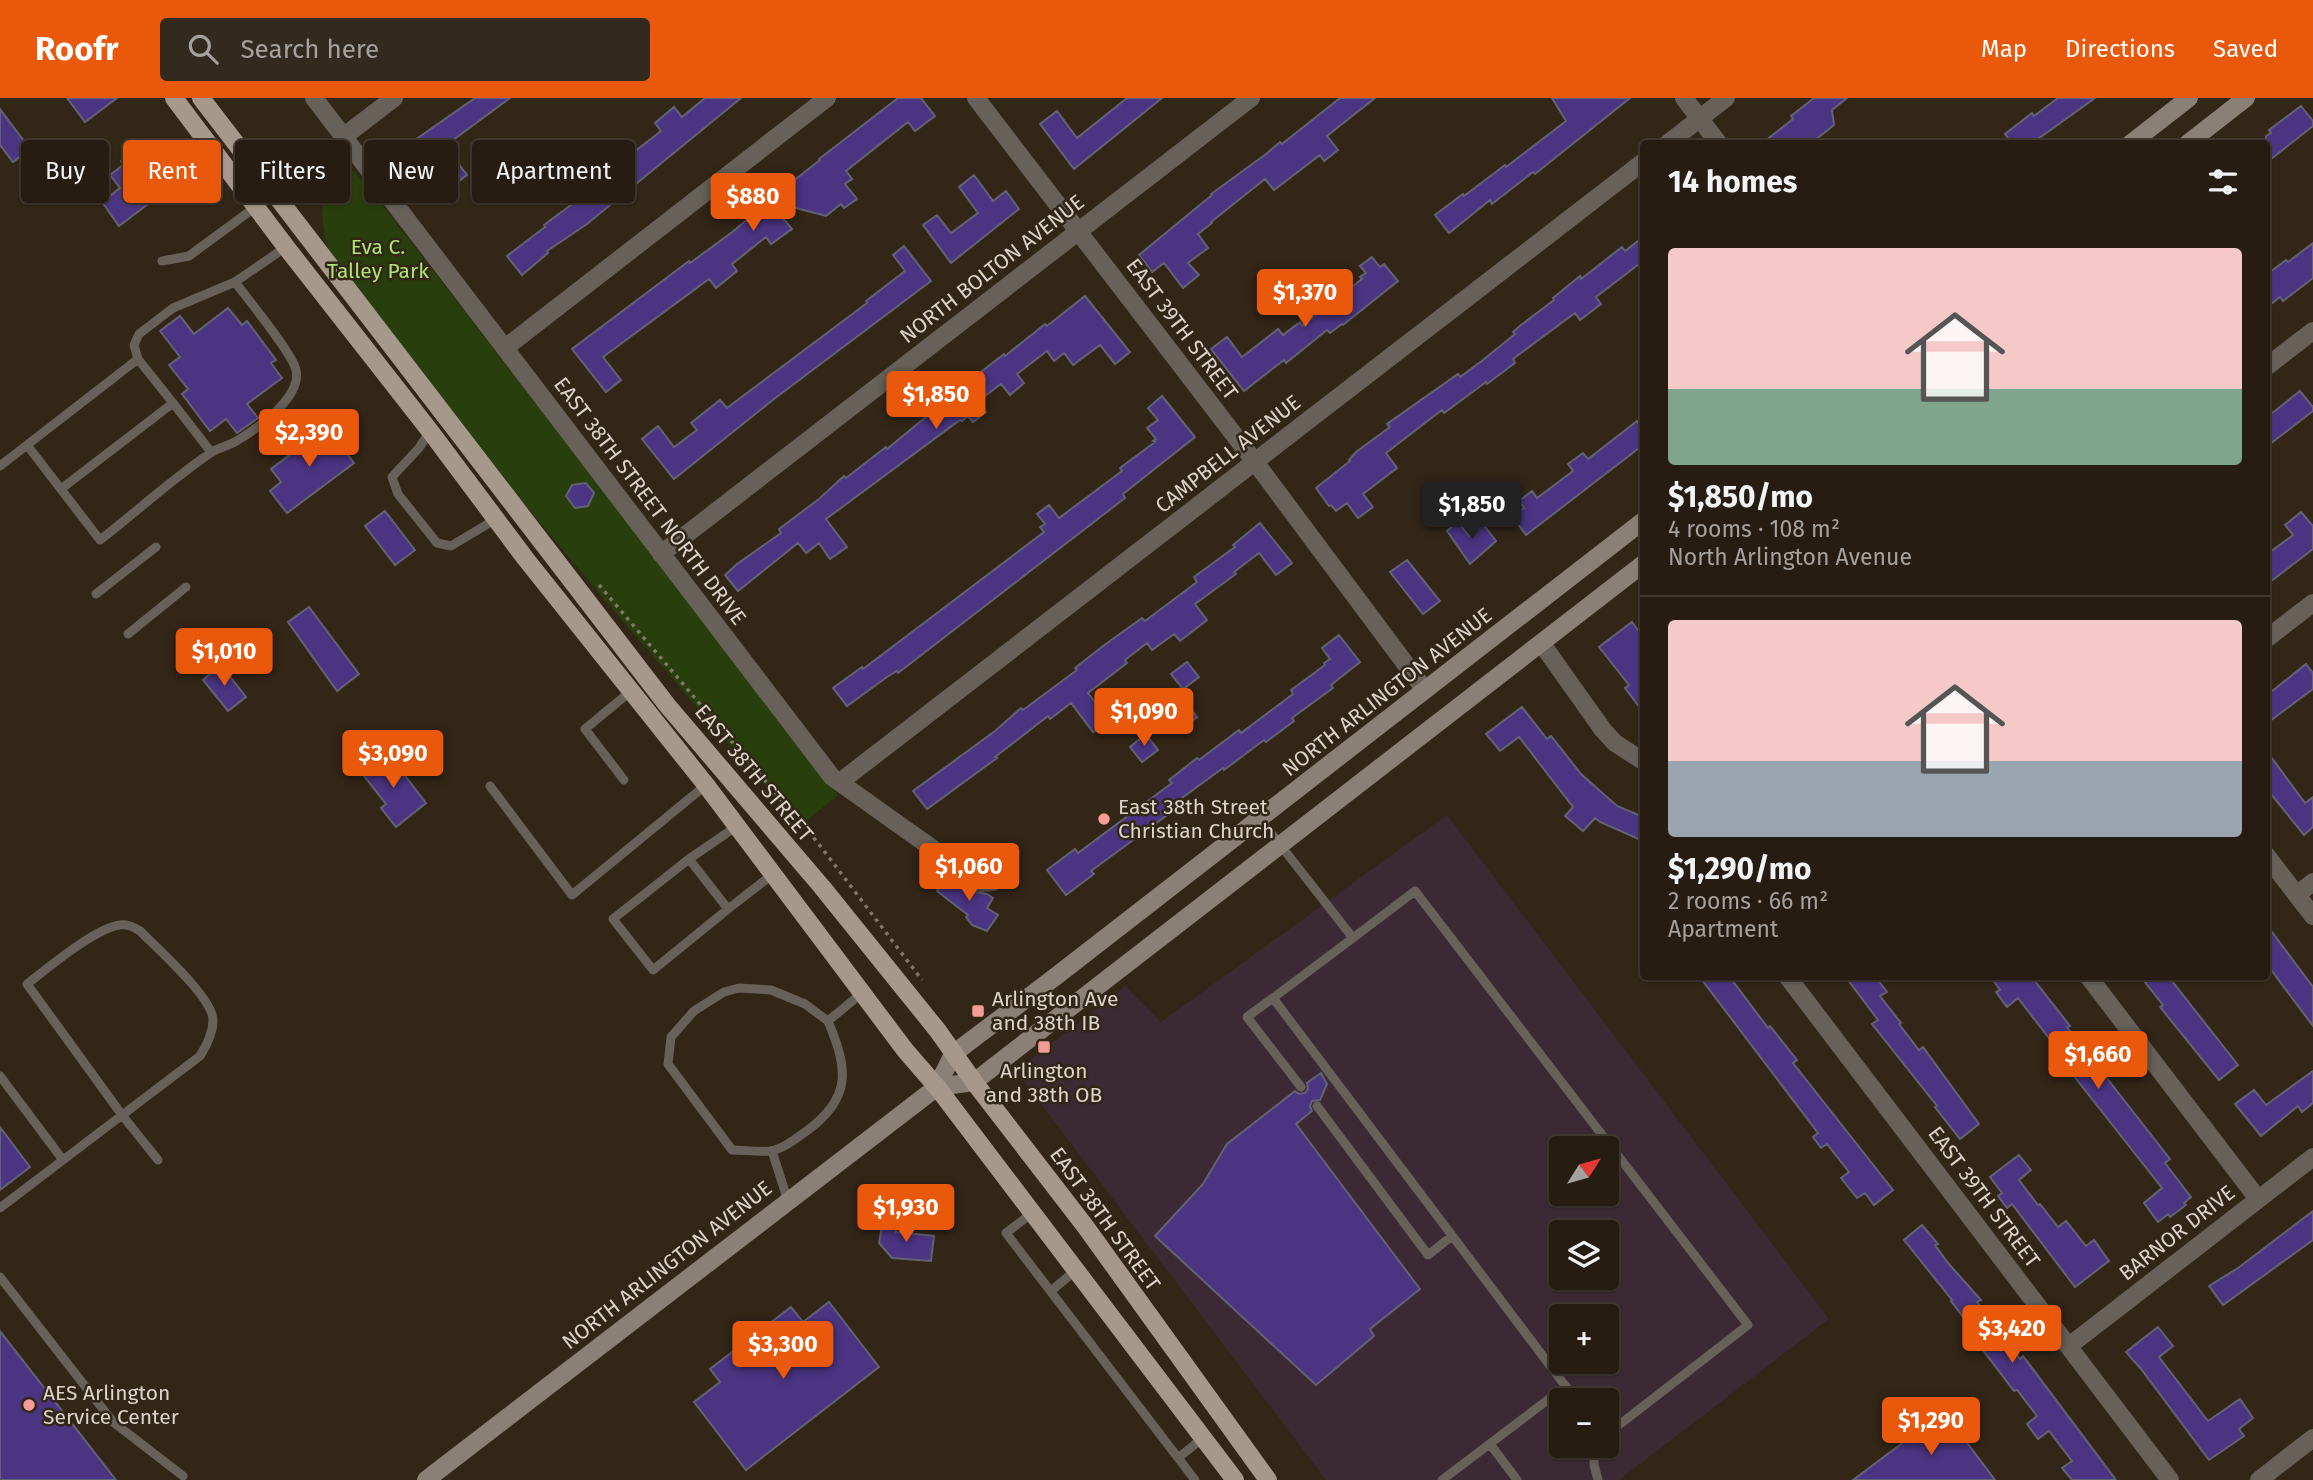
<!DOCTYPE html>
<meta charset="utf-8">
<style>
:root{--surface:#261c11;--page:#32291f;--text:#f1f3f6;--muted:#a4a19f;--line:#423a31;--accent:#ea580c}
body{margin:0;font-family:"Fira Sans",sans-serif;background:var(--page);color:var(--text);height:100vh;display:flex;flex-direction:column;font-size:26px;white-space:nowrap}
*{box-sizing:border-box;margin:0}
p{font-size:23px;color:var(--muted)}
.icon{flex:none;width:38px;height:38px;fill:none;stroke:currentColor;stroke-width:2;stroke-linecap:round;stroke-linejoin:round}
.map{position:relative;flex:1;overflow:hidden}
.side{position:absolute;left:1640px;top:42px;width:630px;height:840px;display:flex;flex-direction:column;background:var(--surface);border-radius:7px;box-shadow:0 2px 5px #0004,0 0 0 2px var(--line)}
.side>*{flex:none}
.guide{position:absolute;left:21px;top:42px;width:665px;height:63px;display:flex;gap:14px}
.needle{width:46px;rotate:53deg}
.fabs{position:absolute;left:1549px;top:1038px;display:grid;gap:14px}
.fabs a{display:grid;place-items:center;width:70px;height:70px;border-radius:7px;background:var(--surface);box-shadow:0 2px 5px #0004,0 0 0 2px var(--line);font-size:35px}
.price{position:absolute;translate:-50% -60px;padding:0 16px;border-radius:7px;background:var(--accent);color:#fff;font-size:23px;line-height:46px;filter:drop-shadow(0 2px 4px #0008)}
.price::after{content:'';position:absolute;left:50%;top:42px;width:21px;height:16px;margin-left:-10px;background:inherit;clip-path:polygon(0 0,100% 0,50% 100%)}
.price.current{background:#222;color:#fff}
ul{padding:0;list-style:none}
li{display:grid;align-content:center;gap:14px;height:371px;padding:0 28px}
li+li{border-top:2px solid var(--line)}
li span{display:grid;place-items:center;height:217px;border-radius:7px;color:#555}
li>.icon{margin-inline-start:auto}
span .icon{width:126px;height:126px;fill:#fffc;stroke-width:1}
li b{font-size:30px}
h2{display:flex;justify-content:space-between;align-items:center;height:84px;padding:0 28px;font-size:30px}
.pill{padding:0 24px;border-radius:7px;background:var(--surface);box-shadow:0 2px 5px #0004,0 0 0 2px var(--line);font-size:24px;line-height:63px}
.pill.current{background:var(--accent);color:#fff}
header{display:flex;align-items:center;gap:42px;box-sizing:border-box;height:98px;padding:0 35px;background:var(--accent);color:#fff}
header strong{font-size:33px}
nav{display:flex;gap:38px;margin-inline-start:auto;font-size:24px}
.search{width:490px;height:63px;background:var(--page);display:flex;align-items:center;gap:18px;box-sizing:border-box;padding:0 24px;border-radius:7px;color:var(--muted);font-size:26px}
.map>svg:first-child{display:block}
.medical{fill:#3b2a33;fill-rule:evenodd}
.green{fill:#283e0c}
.building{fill:#4b3583;stroke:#656175;stroke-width:2}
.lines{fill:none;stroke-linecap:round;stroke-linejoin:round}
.path{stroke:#81766a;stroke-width:3.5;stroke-dasharray:3.5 5;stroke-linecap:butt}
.lane{stroke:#67615a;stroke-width:9}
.street{stroke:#67615a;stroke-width:18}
.secondary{stroke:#8b8076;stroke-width:18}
.primary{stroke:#a6998b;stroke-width:18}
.poi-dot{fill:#f59c96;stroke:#322617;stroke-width:2.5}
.labels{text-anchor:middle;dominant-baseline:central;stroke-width:5;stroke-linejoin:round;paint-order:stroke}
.park-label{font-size:21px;fill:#aee471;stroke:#322617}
.street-label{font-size:21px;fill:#dcd4cb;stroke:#322617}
.poi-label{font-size:21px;fill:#dcd4cb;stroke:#322617;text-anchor:start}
</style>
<header>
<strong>Roofr</strong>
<div class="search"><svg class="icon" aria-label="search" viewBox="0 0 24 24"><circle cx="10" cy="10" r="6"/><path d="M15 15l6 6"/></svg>Search here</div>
<nav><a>Map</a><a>Directions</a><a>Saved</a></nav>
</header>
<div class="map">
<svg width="2313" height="1382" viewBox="0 0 2313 1382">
<rect width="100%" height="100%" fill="#322617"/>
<path class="medical" d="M 1447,717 L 1829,1221 L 1619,1382 L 1326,1382 L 1016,973 L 1125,888 L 1161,924 ZM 1561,1050 L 1606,1050 L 1606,1096 L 1561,1096 ZM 1561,1134 L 1606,1134 L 1606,1180 L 1561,1180 ZM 1561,1218 L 1606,1218 L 1606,1264 L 1561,1264 ZM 1561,1302 L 1606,1302 L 1606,1348 L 1561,1348 Z"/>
<path class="green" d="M 346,69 L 354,73 L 380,104 L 838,697 L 800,728 L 626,527 L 468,339 L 329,157 C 321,126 317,99 335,71 Z"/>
<path class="building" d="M 67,0 L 117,0 L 85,24 Z
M 475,0 L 510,0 L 445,48 L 467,77 L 451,89 L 415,42 Z
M 705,0 L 741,0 L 587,126 L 547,153 L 548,155 L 522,177 L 507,158 L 545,129 L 544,127 L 583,98 L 574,87 L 595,70 L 602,79 L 661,33 L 655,25 L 674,9 L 682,19 Z
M 898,0 L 921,0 L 935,18 L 915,33 L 908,24 L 846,73 L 852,81 L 845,86 L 857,101 L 844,110 L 841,106 L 826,118 L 769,103 L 792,131 L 771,146 L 766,139 L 732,166 L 737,173 L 716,190 L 709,181 L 603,259 L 621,282 L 606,294 L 572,251 L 689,163 L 690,165 L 731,135 L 759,112 L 758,111 L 820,62 L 819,61 Z
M 1127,0 L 1162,0 L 1074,71 L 1040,26 L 1057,13 L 1077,40 Z
M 1340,0 L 1375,0 L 1327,38 L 1338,52 L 1324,63 L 1320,57 L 1274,92 L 1265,81 L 1211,124 L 1212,125 L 1198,136 L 1208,150 L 1188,165 L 1199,177 L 1183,190 L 1164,165 L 1152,174 L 1139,157 L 1212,97 L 1211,96 L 1266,56 L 1280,44 L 1282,46 Z
M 1552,0 L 1630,0 L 1535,76 L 1533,74 L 1492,106 L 1490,102 L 1449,135 L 1435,117 L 1463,96 L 1464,98 L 1505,67 L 1506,69 L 1566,23 Z
M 1814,0 L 1847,0 L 1832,12 L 1834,27 L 1810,46 L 1761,46 L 1793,21 L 1791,18 Z
M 2058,0 L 2095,0 L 2031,46 L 2012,46 L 2005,36 L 2032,15 L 2034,18 Z
M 2301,8 L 2313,23 L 2313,28 L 2266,65 L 2266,38 L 2271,35 L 2269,32 Z
M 0,11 L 30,51 L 13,64 L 0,47 Z
M 139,50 L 169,90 L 119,128 L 102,104 L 120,90 L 110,77 L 123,67 L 121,63 Z
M 974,77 L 993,103 L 1006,93 L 1019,111 L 951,165 L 923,127 L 937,117 L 951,135 L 978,115 L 959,89 Z
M 1643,139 L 1643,163 L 1596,199 L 1601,206 L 1580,222 L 1575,215 L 1513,261 L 1515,265 L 1487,286 L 1486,284 L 1444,315 L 1442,312 L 1386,355 L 1397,370 L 1363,396 L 1373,409 L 1358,420 L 1347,405 L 1336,413 L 1331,407 L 1329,408 L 1316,390 L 1350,363 L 1349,362 L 1356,354 L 1390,329 L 1387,326 L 1458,276 L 1460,279 L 1483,262 L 1515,236 L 1513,234 L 1521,227 L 1554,202 L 1553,200 L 1580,178 L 1581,181 L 1622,149 L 1625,153 Z
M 2313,145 L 2313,180 L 2283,203 L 2280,199 L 2266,210 L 2266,177 L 2286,162 L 2288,164 Z
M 904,148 L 931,183 L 774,301 L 674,381 L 642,341 L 658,328 L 674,349 L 697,332 L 691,325 L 720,302 L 727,310 L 867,205 L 866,203 L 905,173 L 893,157 Z
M 1372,159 L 1380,169 L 1384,166 L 1398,183 L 1343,227 L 1342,226 L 1330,235 L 1327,232 L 1286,265 L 1284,262 L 1244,293 L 1211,251 L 1227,239 L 1242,259 L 1278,231 L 1283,237 L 1300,224 L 1302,228 L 1362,181 L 1360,179 L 1366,175 L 1360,168 Z
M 1085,198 L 1130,254 L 1115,266 L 1100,247 L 1073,267 L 1064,255 L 1054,263 L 1047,253 L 1017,276 L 1024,285 L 1010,297 L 1001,286 L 978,303 L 986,314 L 973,324 L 968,318 L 962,323 L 960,322 L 826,421 L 847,449 L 830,461 L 819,445 L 806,455 L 798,445 L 738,493 L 725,477 L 737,466 L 781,435 L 779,431 L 819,401 L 844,378 L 846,380 L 886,349 L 887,351 L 977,277 L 1004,256 L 1005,258 L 1045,226 L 1047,228 Z
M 228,210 L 242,227 L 247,223 L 276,262 L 271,265 L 282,280 L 247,306 L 258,320 L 237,335 L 226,321 L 210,333 L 182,296 L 188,291 L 169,267 L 180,259 L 160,233 L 180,218 L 194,236 Z
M 2300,293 L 2313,309 L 2313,313 L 2266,349 L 2266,320 Z
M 1162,298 L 1195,339 L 1123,396 L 1125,400 L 898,575 L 897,573 L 887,579 L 847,608 L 833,590 L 862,569 L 863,571 L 1044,434 L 1040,429 L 1045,426 L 1037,416 L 1049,407 L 1059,420 L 1122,373 L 1120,370 L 1155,344 L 1153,343 L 1156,341 L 1147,330 L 1158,322 L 1148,310 Z
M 1637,323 L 1643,332 L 1643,347 L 1526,437 L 1512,418 L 1524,410 L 1519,403 L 1532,393 L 1537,400 L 1573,373 L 1568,366 L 1583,355 L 1588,361 Z
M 327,329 L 354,365 L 287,415 L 270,393 L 281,384 L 271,371 Z
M 586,385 L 594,395 L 588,408 L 575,410 L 566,398 L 572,387 Z
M 385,413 L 415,452 L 395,467 L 365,428 Z
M 2301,414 L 2313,428 L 2313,451 L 2266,487 L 2266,457 L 2293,437 L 2285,427 Z
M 1458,424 L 1469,438 L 1483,426 L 1496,443 L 1470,466 L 1447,433 Z
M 1260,425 L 1292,465 L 1276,477 L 1259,455 L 1234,474 L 1236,476 L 1195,506 L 1207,522 L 1180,543 L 1174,536 L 1152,552 L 1147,545 L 1125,562 L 1127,565 L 1088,595 L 1109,622 L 1093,634 L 1071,605 L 1050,621 L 1048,618 L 995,659 L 997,660 L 927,711 L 913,693 L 995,633 L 1021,610 L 1023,612 L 1077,572 L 1075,570 L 1103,548 L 1142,520 L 1145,523 L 1197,484 L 1194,479 L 1235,449 L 1233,447 Z
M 1407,462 L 1440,503 L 1423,516 L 1390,474 Z
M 309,509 L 359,576 L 337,593 L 288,524 Z
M 1632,524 L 1643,539 L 1643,614 L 1625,590 L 1629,587 L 1599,549 Z
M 1339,537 L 1360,564 L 1331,587 L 1333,590 L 1292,620 L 1294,623 L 1266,644 L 1264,642 L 1224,672 L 1223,670 L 1171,708 L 1174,712 L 1091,773 L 1094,776 L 1066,797 L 1047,772 L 1075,751 L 1078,755 L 1172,685 L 1169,682 L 1197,660 L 1199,662 L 1239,632 L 1241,635 L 1293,596 L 1291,592 L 1325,567 L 1324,565 L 1330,561 L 1322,550 Z
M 1187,564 L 1199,579 L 1183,591 L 1171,576 Z
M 2306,566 L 2313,575 L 2313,591 L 2266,626 L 2266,598 Z
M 221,567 L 246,599 L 228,613 L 203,582 Z
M 1185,604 L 1197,619 L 1181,632 L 1169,616 Z
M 1522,609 L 1547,641 L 1551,638 L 1581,676 L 1617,708 L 1643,719 L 1643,743 L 1600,724 L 1595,720 L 1583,733 L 1565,718 L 1573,709 L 1519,639 L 1500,653 L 1486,636 Z
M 1146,636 L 1158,652 L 1142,664 L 1130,649 Z
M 2266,652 L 2305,705 L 2313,699 L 2313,729 L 2304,737 L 2266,690 Z
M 381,657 L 392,670 L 396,666 L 426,705 L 396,729 L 381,710 L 386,706 L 360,673 Z
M 948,776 L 974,794 L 987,796 L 993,800 L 987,810 L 998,817 L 987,833 L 972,827 L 966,819 L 968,817 L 937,793 Z
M 2266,826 L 2313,889 L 2313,928 L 2266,865 Z
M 1699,878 L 1729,878 L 1768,930 L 1770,928 L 1797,962 L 1793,965 L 1893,1092 L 1874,1107 L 1865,1095 L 1857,1100 L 1841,1080 L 1849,1074 L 1827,1046 L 1821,1050 L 1813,1039 L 1818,1035 Z
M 1845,878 L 1875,878 L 1887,894 L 1880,898 L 1901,925 L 1899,926 L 1919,952 L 1923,949 L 1979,1026 L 1960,1041 L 1935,1009 L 1937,1008 L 1872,926 L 1878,922 Z
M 1990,878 L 2031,878 L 2070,928 L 2067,929 L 2170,1061 L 2165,1065 L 2191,1099 L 2184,1105 L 2186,1107 L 2170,1119 L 2168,1116 L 2158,1124 L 2144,1105 L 2162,1090 L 2055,954 L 2058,952 L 2018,900 L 2007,909 L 1996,894 L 2000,892 Z
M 2140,878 L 2168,878 L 2238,967 L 2219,982 L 2160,909 L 2163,907 Z
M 2313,973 L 2313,1005 L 2302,1014 L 2298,1008 L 2261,1038 L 2235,1006 L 2254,992 L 2266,1007 Z
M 1321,975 L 1327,986 L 1320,1002 L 1312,1003 L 1310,1008 L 1312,1013 L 1296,1026 L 1420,1191 L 1370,1231 L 1374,1238 L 1316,1287 L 1155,1138 L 1203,1086 L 1227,1046 L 1295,993 L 1299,996 L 1305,995 L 1308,991 L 1307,985 Z
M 0,1029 L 30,1069 L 0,1092 Z
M 2019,1057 L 2031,1072 L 2019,1082 L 2038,1107 L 2040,1106 L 2058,1129 L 2066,1123 L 2086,1148 L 2094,1142 L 2109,1163 L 2075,1189 L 2012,1106 L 2007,1110 L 1998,1098 L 2002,1095 L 1990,1079 Z
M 2313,1113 L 2313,1142 L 2223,1207 L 2209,1188 L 2238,1170 Z
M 883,1123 L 896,1124 L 896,1134 L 934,1138 L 931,1163 L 892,1160 L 879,1145 Z
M 1922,1127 L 1938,1146 L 1935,1147 L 1948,1165 L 1981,1202 L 1977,1204 L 2020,1261 L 2023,1258 L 2116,1382 L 2072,1382 L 2062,1370 L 2072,1363 L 2049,1333 L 2038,1341 L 2027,1326 L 2037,1318 L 2017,1292 L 2014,1293 L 1970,1235 L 1973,1232 L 1951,1203 L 1952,1202 L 1904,1142 Z
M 829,1204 L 879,1269 L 746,1372 L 694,1304 L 720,1284 L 710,1271 L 791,1209 L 803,1224 Z
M 2158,1229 L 2173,1248 L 2159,1259 L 2208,1323 L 2240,1301 L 2253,1320 L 2239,1331 L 2244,1338 L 2209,1362 L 2141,1271 L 2126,1254 Z
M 0,1233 L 116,1382 L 0,1382 Z
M 1944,1314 L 1995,1382 L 1853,1382 Z"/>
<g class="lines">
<path class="path" d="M 599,487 L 818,745 L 922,882"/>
<path class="lane" d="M 162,163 L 189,158 L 257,108
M 235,184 C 247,200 293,256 296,272 C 302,299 258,330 238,342 C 229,348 217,350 209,356 C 171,382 136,414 100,442 L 27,347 L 138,261 L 134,247 L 139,236 L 173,210 L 235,184 L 286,149
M 173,305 L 211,354
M 430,333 L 419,350 L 392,379 L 398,396 L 437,445 L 451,448 L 496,421
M 0,368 L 27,347
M 61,391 L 173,305 L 138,261
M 96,496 L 156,449
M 128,536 L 186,489
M 624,682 L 585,631 L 631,593
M 490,688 L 572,797 L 706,687
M 1260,721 L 1353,840 L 1273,900 L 1576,1302
M 737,728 L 689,761 L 728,811 L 773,776
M 689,761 L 613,821 L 653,872 L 728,811
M 1353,840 L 1415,793 L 1748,1227 L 1606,1337
M 1273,900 L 1247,919 L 1301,989
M 828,923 C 848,971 852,999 808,1032 C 797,1040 783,1051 770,1053 C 758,1054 744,1052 732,1052 L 668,966 L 671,939 L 694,913 L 724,894 L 739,890 L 771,892 L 805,906 L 828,923 L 862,895
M 0,978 L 63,1062 L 0,1110
M 1317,1008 L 1428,1157 L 1452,1138
M 772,1053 L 788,1103
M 63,1062 L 200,958 C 207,947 213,935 213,922 C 213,900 157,850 140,833 C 133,829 128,826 120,827 C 95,830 48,870 27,886 L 122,1017 L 158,1062
M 1032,1115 L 1006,1135 L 1195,1382
M 0,1179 L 113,1324 L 183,1378
M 1051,1193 L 1076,1172
M 1490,1346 L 1517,1382
M 1594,1348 L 1594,1367 L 1598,1382
M 1178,1360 L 1203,1340
M 1442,1382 L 1566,1288"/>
<path class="street" d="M 314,0 L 832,679 L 981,785 L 993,784
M 976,0 L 1255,364 L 1425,592
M 1684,0 L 1719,46
M 343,39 L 394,0
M 1667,46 L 1726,0
M 505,250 L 827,0
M 2266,269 L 2313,233
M 661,456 L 1251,0
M 2266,541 L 2313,505
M 1542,546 L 1603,632 L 1615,645 L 1643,663
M 840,684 L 1643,64
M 2266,757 L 2313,818
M 2297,797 L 2313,784
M 1787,878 L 2170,1382
M 2088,878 L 2258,1101
M 2069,1248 L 2313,1059
M 2259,1382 L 2313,1340"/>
<path class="secondary" d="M 2130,46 L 2189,0
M 2187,46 L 2246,0
M 937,989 L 974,984 L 1643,466
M 426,1382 L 937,989 L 953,956 L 1055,879 L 1643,423"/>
<path class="primary" d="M 174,0 L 286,149 L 430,333 L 525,460 L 706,687 L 905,952 L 937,989 L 1235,1382
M 201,0 L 667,607 L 822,789 L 938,933 L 974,984 L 1085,1128 L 1268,1382"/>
</g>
<g class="poi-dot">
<circle cx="1104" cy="721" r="7"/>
<rect x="971" y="906" width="14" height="14" rx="3.5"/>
<rect x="1037" y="942" width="14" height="14" rx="3.5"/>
<circle cx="29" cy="1307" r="7"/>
</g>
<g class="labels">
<g class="park-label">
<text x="378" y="149">Eva C.<tspan x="378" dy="24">Talley Park</tspan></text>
</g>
<g class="street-label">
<text transform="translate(992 171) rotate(-38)">NORTH BOLTON AVENUE</text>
<text transform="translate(1182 231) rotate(53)">EAST 39TH STREET</text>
<text transform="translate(1228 356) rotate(-38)">CAMPBELL AVENUE</text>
<text transform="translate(650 403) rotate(53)">EAST 38TH STREET NORTH DRIVE</text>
<text transform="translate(1387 594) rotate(-38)">NORTH ARLINGTON AVENUE</text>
<text transform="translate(754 675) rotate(50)">EAST 38TH STREET</text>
<text transform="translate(1984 1099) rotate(53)">EAST 39TH STREET</text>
<text transform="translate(1105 1121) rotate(54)">EAST 38TH STREET</text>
<text transform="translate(2177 1135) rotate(-38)">BARNOR DRIVE</text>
<text transform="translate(667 1167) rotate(-38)">NORTH ARLINGTON AVENUE</text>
</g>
<g class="poi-label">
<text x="1118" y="709">East 38th Street<tspan x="1118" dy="24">Christian Church</tspan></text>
<text x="992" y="901">Arlington Ave<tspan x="992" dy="24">and 38th IB</tspan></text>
<text x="1044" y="973" text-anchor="middle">Arlington<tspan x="1044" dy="24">and 38th OB</tspan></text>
<text x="43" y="1295">AES Arlington<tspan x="43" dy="24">Service Center</tspan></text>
</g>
</g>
</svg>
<div class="fabs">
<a><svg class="needle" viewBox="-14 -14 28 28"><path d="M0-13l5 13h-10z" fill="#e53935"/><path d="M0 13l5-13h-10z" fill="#a4a19f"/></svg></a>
<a><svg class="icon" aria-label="layers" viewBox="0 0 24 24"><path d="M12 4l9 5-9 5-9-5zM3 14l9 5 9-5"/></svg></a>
<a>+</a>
<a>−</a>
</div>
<b class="price" style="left:753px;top:135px">$880</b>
<b class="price" style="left:1305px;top:231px">$1,370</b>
<b class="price" style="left:936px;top:333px">$1,850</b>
<b class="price" style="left:309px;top:371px">$2,390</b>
<b class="price current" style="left:1472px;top:443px">$1,850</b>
<b class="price" style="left:224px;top:590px">$1,010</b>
<b class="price" style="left:1144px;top:650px">$1,090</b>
<b class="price" style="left:393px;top:692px">$3,090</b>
<b class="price" style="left:969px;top:805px">$1,060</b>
<b class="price" style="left:2098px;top:993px">$1,660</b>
<b class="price" style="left:906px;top:1146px">$1,930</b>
<b class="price" style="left:2012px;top:1267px">$3,420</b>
<b class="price" style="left:783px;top:1283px">$3,300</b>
<b class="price" style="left:1931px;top:1359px">$1,290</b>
<div class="guide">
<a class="pill">Buy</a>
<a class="pill current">Rent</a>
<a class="pill">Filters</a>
<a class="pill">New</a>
<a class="pill">Apartment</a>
</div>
<section class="side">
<h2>14 homes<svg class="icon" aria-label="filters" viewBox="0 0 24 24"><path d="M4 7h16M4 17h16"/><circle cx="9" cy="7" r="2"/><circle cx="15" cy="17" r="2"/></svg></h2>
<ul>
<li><span style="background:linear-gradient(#f6c9c9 65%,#7fa58c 0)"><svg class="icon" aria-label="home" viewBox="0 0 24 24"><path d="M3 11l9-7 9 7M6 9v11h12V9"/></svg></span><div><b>$1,850/mo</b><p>4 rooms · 108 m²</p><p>North Arlington Avenue</p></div></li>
<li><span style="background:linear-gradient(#f6c9c9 65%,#9aa5b1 0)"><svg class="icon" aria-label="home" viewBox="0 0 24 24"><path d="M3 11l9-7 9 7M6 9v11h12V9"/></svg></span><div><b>$1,290/mo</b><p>2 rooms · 66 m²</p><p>Apartment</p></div></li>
</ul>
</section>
</div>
